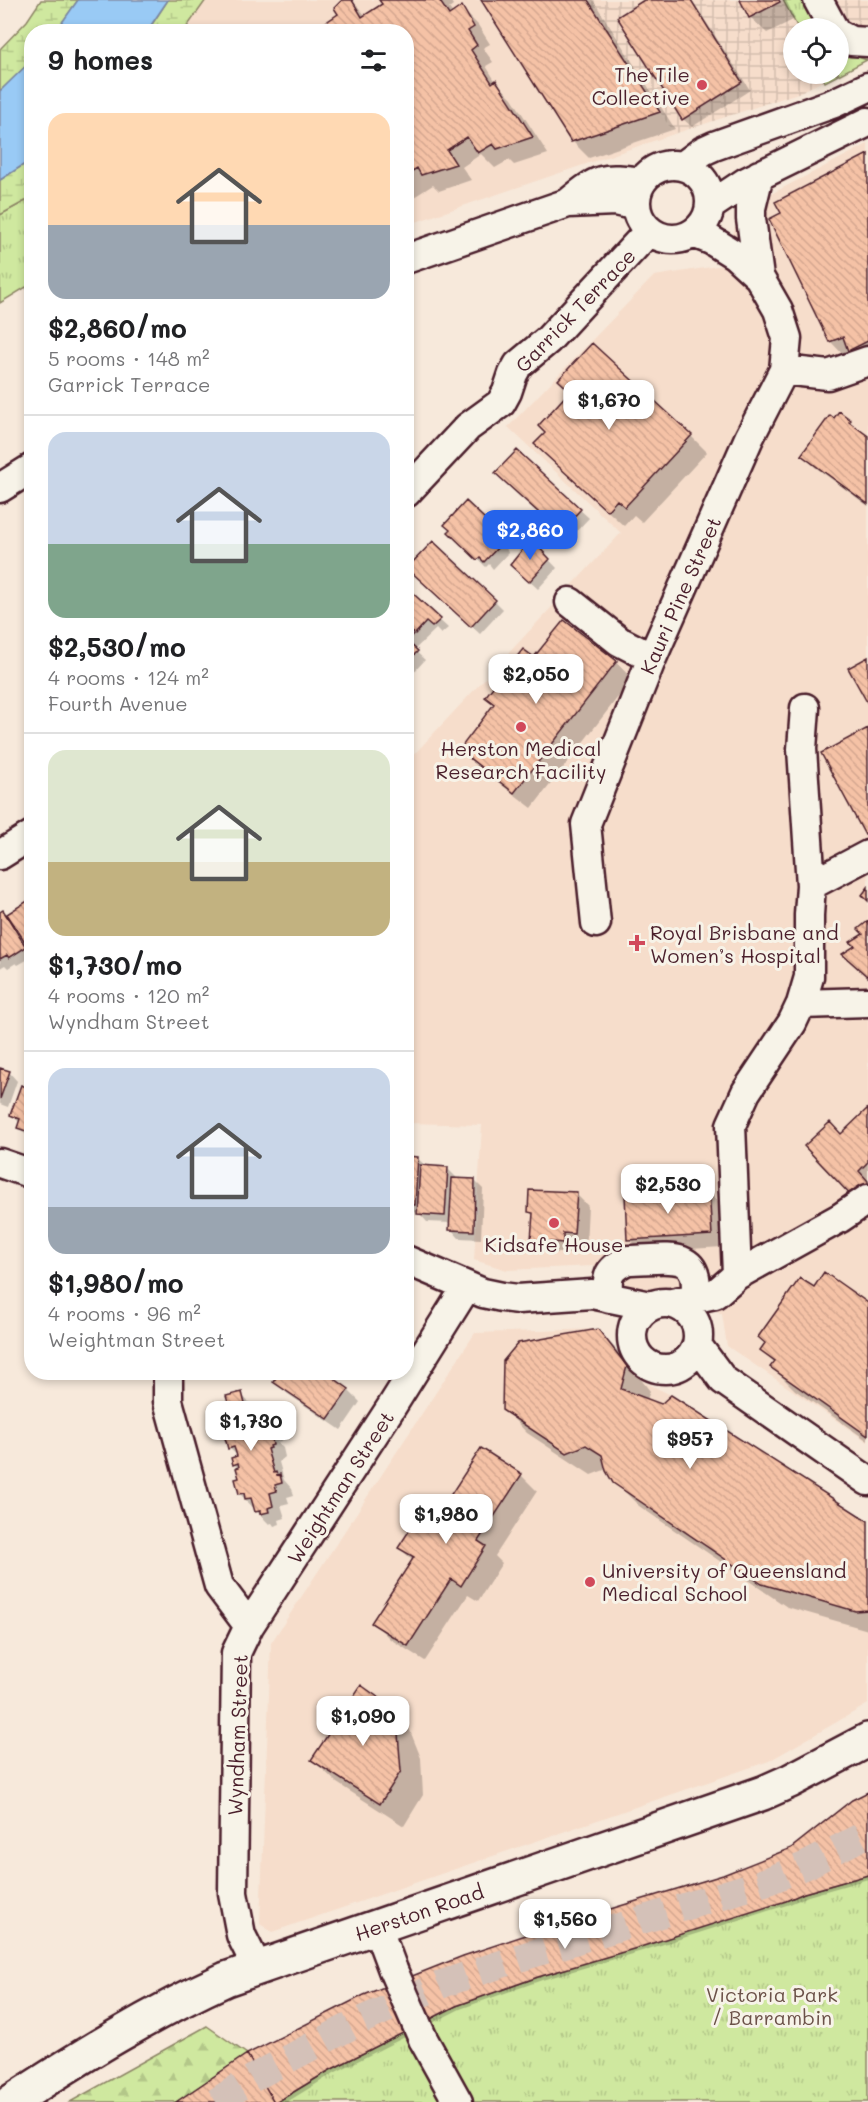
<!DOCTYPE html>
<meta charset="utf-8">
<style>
:root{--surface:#fff;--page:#f2f2f2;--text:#202124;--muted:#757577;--line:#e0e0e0;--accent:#2563eb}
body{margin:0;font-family:Mali,sans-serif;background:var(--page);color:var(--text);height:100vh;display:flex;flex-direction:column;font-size:22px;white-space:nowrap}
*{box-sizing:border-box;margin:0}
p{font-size:20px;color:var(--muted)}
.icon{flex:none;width:33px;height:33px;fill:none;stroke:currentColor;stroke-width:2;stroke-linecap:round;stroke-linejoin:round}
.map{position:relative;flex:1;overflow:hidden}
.panel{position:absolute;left:24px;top:24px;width:390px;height:1356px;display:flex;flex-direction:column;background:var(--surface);border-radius:24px;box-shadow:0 3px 9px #0003}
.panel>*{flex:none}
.controls{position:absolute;left:783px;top:18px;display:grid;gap:12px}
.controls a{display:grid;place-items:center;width:66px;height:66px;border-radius:50%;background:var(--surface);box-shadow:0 3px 9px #0003;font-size:30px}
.price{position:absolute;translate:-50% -51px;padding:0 14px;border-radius:12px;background:#fff;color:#222;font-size:20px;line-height:39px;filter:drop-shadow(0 2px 3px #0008)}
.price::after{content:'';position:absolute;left:50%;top:36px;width:18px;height:14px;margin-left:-9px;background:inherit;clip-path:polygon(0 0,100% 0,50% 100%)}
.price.active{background:var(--accent);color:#fff}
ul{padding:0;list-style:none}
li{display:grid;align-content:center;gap:12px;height:318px;padding:0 24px}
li+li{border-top:2px solid var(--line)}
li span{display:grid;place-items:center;height:186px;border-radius:18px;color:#555}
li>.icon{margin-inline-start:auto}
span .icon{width:108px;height:108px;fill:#fffc;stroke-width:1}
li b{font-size:26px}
h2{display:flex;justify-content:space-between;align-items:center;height:72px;padding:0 24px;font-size:26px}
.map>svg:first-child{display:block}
.built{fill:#f6ddcb}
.industrial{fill:url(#industrial-grid);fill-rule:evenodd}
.grass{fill:url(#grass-tufts);stroke:#8c8465;stroke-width:1.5}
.forest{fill:url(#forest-firs);stroke:#8c8465;stroke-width:1.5}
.wetland{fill:url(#wetland-marsh);stroke:#8c8465;stroke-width:1.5}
.water{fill:#99caf5;stroke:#7986a4;stroke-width:1.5}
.shadow{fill:#0003}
.building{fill:url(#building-back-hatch);stroke:#4a1f2b;stroke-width:1.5}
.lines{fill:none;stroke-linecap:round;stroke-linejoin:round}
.minor-tunnel{stroke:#d4c1b8;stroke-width:28;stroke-dasharray:28 14;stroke-linecap:butt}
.minor-casing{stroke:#4a1f2b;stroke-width:33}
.major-casing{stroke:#4a1f2b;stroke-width:38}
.minor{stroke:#f7f3e8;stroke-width:28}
.major{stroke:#f7f3e8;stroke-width:33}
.minor-bridge-casing{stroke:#4a1f2b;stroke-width:33;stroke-linecap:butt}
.minor-bridge{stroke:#f7f3e8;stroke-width:28}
.poi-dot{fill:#d1495b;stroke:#f7f3e8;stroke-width:2}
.labels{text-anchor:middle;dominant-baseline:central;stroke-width:6;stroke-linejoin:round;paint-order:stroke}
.poi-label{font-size:20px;fill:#4a1f2b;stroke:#f7f3e8}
.street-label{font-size:20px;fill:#4a1f2b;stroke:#f7f3e8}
.park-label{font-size:20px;fill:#6b5148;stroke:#f7f3e8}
</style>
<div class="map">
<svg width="868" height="2102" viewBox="0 0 868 2102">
<defs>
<pattern id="industrial-grid" width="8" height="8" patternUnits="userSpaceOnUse" patternTransform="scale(1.5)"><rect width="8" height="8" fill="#f6ddcb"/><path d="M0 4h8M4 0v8" fill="none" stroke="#d4bdae"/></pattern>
<pattern id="grass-tufts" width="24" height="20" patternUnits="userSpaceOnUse" patternTransform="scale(1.5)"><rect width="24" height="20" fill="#cfe89f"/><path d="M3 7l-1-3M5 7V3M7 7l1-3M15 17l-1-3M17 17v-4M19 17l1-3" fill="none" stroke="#b3c789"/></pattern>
<pattern id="forest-firs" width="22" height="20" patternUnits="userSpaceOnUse" patternTransform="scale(1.5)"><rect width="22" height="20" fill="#cfe89f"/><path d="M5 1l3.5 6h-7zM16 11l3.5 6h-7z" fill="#b3c789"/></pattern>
<pattern id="wetland-marsh" width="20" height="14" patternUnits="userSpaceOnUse" patternTransform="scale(1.5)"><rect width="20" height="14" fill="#cfe89f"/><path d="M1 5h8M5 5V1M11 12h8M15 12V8" fill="none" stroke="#b3c789"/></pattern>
<pattern id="building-back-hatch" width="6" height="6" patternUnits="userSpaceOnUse" patternTransform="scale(1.5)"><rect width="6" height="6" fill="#f5c2a6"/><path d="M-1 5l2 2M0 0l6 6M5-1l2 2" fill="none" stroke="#d4a68f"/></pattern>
</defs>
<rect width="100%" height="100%" fill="#f7e9db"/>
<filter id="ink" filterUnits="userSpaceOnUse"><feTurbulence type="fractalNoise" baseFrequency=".0167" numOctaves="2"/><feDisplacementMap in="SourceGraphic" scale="12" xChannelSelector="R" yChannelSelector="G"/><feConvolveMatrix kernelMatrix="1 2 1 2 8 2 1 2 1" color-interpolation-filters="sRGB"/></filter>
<g filter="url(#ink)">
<path class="built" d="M 206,0 L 588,0 L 674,134 L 407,225 L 406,32 L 184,32 Z
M 868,144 L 868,1442 L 727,1346 L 722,1314 L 674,1286 L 637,1290 L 593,1266 L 507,1270 L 474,1260 L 482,1125 L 407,1123 L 406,763 L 621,533 L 508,427 L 654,276 L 724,265 L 740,210 Z
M 598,1329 L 627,1366 L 644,1382 L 671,1395 L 868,1521 L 868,1704 L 769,1761 L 272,1932 L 260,1924 L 271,1643 L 475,1333 Z"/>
<path class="industrial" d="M 588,0 L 868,0 L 868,60 L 798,93 L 674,134 ZM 794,28 L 838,28 L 838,74 L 794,74 Z"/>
<path class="grass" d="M 783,0 L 802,0 L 816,28 L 798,28 Z
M 839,51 L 867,60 L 825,82 L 821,74 L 838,74 Z
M 31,198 L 31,296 L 26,287 L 0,303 L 0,215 Z
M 868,1875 L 868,2102 L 277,2102 L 330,2070 L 456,2006 L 538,1977 L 804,1893 Z"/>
<path class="forest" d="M 207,2026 L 247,2054 L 176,2102 L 70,2102 Z"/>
<path class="wetland" d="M 41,0 L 78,0 L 56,31 L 32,32 L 31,61 L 0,91 L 0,49 L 27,21 Z
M 168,0 L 206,0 L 184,31 L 147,32 Z
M 31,160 L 31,198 L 0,215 L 0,180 Z"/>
<path class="water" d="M 78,0 L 168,0 L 147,31 L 56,31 Z
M 31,61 L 31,160 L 0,180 L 0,91 Z"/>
<path class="shadow" d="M 344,0 L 352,0 L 366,16 L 384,5 L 381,0 L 450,0 L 453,5 L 449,8 L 453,14 L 461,8 L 478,25 L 490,44 L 483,48 L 493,62 L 486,66 L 496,82 L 512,98 L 548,154 L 514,165 L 509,160 L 495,168 L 481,154 L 462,167 L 471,180 L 439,191 L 433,185 L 406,202 L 406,32 L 340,15 Z
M 482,0 L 593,0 L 675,129 L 589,158 L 572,141 Z
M 646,0 L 692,0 L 750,90 L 692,127 L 683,119 L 619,17 Z
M 742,0 L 786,0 L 795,19 L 767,33 L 750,17 Z
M 868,156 L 868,368 L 853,365 L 830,341 L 783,213 Z
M 834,420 L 850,421 L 868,438 L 868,506 L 815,467 L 803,455 Z
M 691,436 L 707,452 L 642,522 L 634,515 L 624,526 L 553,461 Z
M 517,452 L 589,518 L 569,539 L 505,481 Z
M 500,535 L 508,543 L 505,545 L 508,553 L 493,569 L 489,564 L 486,567 L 458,540 Z
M 531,541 L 557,568 L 538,589 L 512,565 Z
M 417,576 L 495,601 L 503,609 L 480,634 Z
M 406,589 L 448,628 L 441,634 L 436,629 L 414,650 L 425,660 L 413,673 L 406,668 L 406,630 L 411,634 L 413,632 L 406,626 Z
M 535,660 L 616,662 L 632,679 L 532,808 L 477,766 L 461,750 Z
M 3,912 L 13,923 L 28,946 L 32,957 L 18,965 L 16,963 L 8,968 L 5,965 L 0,968 L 0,914 Z
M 0,1069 L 9,1072 L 17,1081 L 8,1107 L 0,1104 Z
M 32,1090 L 32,1137 L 27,1136 L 19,1127 L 20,1123 L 12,1115 Z
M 868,1110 L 868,1211 L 841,1136 Z
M 406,1157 L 417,1158 L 426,1166 L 447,1168 L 456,1177 L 456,1179 L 474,1180 L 483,1189 L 481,1239 L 459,1238 L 451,1229 L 451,1223 L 427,1222 L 419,1213 L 406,1211 Z
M 708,1192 L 721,1204 L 723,1247 L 641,1252 L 629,1239 Z
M 576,1194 L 588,1206 L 586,1246 L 575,1245 L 575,1254 L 545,1252 L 533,1240 L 535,1217 L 529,1212 Z
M 814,1289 L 868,1305 L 868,1441 L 795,1390 L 772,1367 L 775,1363 L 762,1350 Z
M 406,1320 L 411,1325 L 406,1332 Z
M 597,1330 L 621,1354 L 650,1391 L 647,1400 L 868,1523 L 868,1630 L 787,1607 L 639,1506 L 615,1482 L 607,1469 L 591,1475 L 527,1433 L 504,1409 Z
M 275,1382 L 348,1390 L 360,1402 L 341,1430 L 288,1394 Z
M 241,1394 L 255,1409 L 258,1408 L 276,1425 L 281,1441 L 277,1442 L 283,1448 L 285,1457 L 279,1462 L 284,1480 L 292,1489 L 294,1495 L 287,1497 L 289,1503 L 281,1505 L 285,1518 L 279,1520 L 280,1524 L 274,1526 L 272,1523 L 269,1524 L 240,1494 L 237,1480 L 240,1479 L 237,1467 L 234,1464 L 239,1457 L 229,1448 L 230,1434 L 228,1429 L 223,1423 L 233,1414 Z
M 521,1475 L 537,1491 L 495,1556 L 502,1563 L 478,1601 L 468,1595 L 425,1661 L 390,1639 L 373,1622 L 413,1561 L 400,1548 L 437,1518 Z
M 385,1704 L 409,1728 L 421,1758 L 423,1795 L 404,1826 L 337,1783 L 313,1760 Z
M 868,1794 L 868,1879 L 808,1896 L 790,1904 L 642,1951 L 542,1980 L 460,2009 L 334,2073 L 287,2102 L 178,2102 L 792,1850 Z"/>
<path class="building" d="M 342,0 L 352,0 L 362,17 L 382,4 L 379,0 L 439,0 L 449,15 L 462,6 L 474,27 L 468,31 L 477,45 L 471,50 L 492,83 L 496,80 L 533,137 L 497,149 L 493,144 L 478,153 L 467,137 L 447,150 L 456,164 L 421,175 L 417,168 L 406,175 L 406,32 L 326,32 L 322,25 L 338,14 L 334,8 Z
M 481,0 L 588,0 L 660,112 L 571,142 Z
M 644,0 L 691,0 L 742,82 L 682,120 L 617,17 Z
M 740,0 L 779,0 L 780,2 L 749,18 Z
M 868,154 L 868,341 L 848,351 L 843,337 L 829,342 L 769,219 L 781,213 L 775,202 Z
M 592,343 L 692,435 L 625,507 L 617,500 L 607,511 L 534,444 L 545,433 L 538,426 L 570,391 L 558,380 Z
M 839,411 L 851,420 L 849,422 L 868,436 L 868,504 L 801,455 L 830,415 L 834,418 Z
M 517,450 L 581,509 L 560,532 L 495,473 Z
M 466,501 L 501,534 L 498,537 L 501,544 L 484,562 L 480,558 L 477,560 L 448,532 L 450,530 L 444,525 Z
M 531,539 L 550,559 L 529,582 L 510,565 Z
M 433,541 L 496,600 L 471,627 L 407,568 Z
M 406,587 L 441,619 L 432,627 L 426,622 L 415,634 L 406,627 Z
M 564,620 L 617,661 L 514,793 L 459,750 L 494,704 L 485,697 L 523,649 L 534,657 Z
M 406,628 L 413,634 L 407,641 L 418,651 L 406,663 Z
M 868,657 L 868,701 L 867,702 L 848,668 Z
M 868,728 L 868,834 L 865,835 L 821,753 Z
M 868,887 L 868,901 L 862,895 Z
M 32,898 L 32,951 L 31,951 L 7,914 Z
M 3,910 L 26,947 L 9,958 L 7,955 L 0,959 L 0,912 Z
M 868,921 L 868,977 L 842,954 L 855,946 L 850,942 L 863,934 L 858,929 Z
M 0,1068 L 10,1071 L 0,1099 Z
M 21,1085 L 32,1089 L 32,1133 L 17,1128 L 20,1119 L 10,1115 Z
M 868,1108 L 868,1162 L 859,1171 L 868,1181 L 868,1191 L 857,1202 L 804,1146 L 830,1122 L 841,1134 Z
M 406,1156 L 418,1157 L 415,1205 L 406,1205 Z
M 420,1165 L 448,1167 L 445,1216 L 417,1214 Z
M 452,1178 L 475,1179 L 474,1231 L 449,1230 Z
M 529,1190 L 577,1192 L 574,1234 L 563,1233 L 563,1243 L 531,1240 L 533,1213 L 528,1212 Z
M 709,1190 L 712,1235 L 627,1240 L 625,1195 Z
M 824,1272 L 868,1303 L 868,1436 L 770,1367 L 775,1361 L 760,1350 L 765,1343 L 758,1337 L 800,1278 L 814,1287 Z
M 598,1329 L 627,1366 L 621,1389 L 661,1404 L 671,1395 L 868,1521 L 868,1610 L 855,1611 L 762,1584 L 613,1483 L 606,1471 L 602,1455 L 586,1445 L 567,1453 L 502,1410 L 503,1361 L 518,1343 Z
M 280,1372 L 325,1372 L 349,1389 L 328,1419 L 273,1382 Z
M 242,1392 L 246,1408 L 254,1406 L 255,1408 L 259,1407 L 260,1412 L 264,1411 L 269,1429 L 265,1430 L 267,1435 L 271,1434 L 273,1445 L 270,1446 L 271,1448 L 267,1449 L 274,1473 L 276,1472 L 277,1475 L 280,1474 L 282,1483 L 275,1485 L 277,1491 L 270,1493 L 273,1506 L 268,1508 L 269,1512 L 260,1514 L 260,1511 L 255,1512 L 251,1498 L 245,1499 L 244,1493 L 239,1494 L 235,1479 L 239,1478 L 236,1468 L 239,1467 L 238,1463 L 233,1465 L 231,1458 L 237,1456 L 234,1447 L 228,1449 L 224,1434 L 228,1433 L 225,1423 L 221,1424 L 219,1416 L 231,1413 L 226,1396 Z
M 481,1448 L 522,1474 L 478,1541 L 486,1546 L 461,1586 L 451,1579 L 408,1646 L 371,1623 L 414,1557 L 398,1548 L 424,1508 L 437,1516 Z
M 361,1685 L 386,1703 L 398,1734 L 401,1771 L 380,1804 L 311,1760 Z
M 868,1792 L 868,1875 L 804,1893 L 786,1901 L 637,1948 L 538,1977 L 456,2006 L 330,2070 L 277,2102 L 274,2102 L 247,2054 L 364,1995 L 463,1956 L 544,1929 L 723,1875 L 791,1848 L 852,1800 Z
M 247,2054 L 274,2102 L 176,2102 Z"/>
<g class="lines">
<path class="minor-tunnel" d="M 216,2102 L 258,2075 L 362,2020 L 445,1983 L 519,1958 L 768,1881 L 807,1865 L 868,1833"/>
<g class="minor-casing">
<path id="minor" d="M 818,0 L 833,28
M 838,34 L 851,41 L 868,42
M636 202a37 37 0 1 1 74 0a37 37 0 1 1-74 0Z
M 683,166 L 703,151 L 714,146 L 834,103 L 868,87
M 568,203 C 600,177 601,177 642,182
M 710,206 L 746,182 L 868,122
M 406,259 L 568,203 L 615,201 L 636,206
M 759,277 L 751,219 L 751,208 L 759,175
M 784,370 L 828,375 L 868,361
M 0,488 L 32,468
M 406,493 L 468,427 L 501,403 L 507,392 L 513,374 L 518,365 L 548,340 L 649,231
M 570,602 L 619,641 L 652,658
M 0,855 L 32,835
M 811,885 L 868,855
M 596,923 L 586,824 L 652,658 L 749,438 L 784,370 L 787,338 L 778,310 L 759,277 L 735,255 L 711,240 L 693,233
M 801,1004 L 868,1002
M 0,1163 L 32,1174
M 406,1260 L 483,1293 L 502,1297 L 518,1299 L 592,1294 L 650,1306
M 737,1275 L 731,1125 L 746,1092 L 792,1023 L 801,1004 L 809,977 L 809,915 L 811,885 L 802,749 L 805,708
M 609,1298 C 606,1277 607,1269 628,1260 C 665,1260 702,1247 695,1298
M632 1336a33 33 0 1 1 66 0a33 33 0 1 1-66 0Z
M 672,1303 L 715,1294 L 737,1275 L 840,1218 L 868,1199
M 697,1345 L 723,1380 L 868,1481
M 168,1372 L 168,1401 L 219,1586 L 249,1626
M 377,1927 L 393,1970
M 258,1969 L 241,1935 L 233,1893 L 236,1653 L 249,1626 L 392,1406 L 467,1286
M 423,2039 L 458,2102"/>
</g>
<g class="major-casing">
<path id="major" d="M 11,2102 C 80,2057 151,2013 226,1979 L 763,1793 L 790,1781 L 868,1740"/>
</g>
<use href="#minor" class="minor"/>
<use href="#major" class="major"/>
<g class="minor-bridge-casing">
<path id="minor-bridge" d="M 393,1970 L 423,2039"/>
</g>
<use href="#minor-bridge" class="minor-bridge"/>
</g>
</g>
<g class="poi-dot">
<circle cx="702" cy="85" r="6"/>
<circle cx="521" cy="727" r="6"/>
<path d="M634 934h6v6h6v6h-6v6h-6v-6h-6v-6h6z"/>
<circle cx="554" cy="1223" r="6"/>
<circle cx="590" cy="1582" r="6"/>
</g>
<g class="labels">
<g class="poi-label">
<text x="690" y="74" text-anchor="end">The Tile<tspan x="690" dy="23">Collective</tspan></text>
<text x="521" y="748">Herston Medical<tspan x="521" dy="23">Research Facility</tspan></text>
<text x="650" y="932" text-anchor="start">Royal Brisbane and<tspan x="650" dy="23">Women’s Hospital</tspan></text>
<text x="554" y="1244">Kidsafe House</text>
<text x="602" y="1570" text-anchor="start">University of Queensland<tspan x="602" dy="23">Medical School</tspan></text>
</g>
<g class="street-label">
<text transform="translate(575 310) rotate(-46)">Garrick Terrace</text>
<text transform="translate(680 595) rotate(-66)">Kauri Pine Street</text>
<text transform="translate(340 1487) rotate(-57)">Weightman Street</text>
<text transform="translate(237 1735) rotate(-88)">Wyndham Street</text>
<text transform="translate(419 1912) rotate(-19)">Herston Road</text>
</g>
<g class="park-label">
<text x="772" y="1994">Victoria Park<tspan x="772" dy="23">/ Barrambin</tspan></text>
</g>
</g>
</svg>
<div class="controls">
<a><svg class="icon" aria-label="locate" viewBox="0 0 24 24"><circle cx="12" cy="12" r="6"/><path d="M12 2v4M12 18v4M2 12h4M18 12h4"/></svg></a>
</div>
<b class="price" style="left:609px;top:431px">$1,670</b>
<b class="price active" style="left:530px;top:561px">$2,860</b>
<b class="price" style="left:536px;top:705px">$2,050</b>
<b class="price" style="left:668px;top:1215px">$2,530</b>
<b class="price" style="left:251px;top:1452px">$1,730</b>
<b class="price" style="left:690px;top:1470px">$957</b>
<b class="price" style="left:446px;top:1545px">$1,980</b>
<b class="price" style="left:363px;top:1747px">$1,090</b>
<b class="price" style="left:565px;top:1950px">$1,560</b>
<section class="panel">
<h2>9 homes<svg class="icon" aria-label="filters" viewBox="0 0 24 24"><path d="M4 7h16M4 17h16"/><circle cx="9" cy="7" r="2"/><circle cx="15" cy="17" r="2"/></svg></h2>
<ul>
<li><span style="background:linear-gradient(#ffd9b3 60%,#9aa5b1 0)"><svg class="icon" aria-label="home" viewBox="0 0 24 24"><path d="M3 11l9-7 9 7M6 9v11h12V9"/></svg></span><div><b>$2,860/mo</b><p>5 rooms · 148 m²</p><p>Garrick Terrace</p></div></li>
<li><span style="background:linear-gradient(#c9d6e8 60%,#7fa58c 0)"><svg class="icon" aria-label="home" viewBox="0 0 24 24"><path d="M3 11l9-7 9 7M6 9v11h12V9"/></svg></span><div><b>$2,530/mo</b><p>4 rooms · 124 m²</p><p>Fourth Avenue</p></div></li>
<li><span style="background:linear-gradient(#dfe7d0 60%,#c2b280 0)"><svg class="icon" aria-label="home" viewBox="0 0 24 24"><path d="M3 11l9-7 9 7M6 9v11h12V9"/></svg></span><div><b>$1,730/mo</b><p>4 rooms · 120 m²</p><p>Wyndham Street</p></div></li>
<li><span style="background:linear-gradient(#c9d6e8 75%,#9aa5b1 0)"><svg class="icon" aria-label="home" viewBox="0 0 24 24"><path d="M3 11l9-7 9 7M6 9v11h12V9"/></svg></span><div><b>$1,980/mo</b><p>4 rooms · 96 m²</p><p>Weightman Street</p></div></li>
</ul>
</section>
</div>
